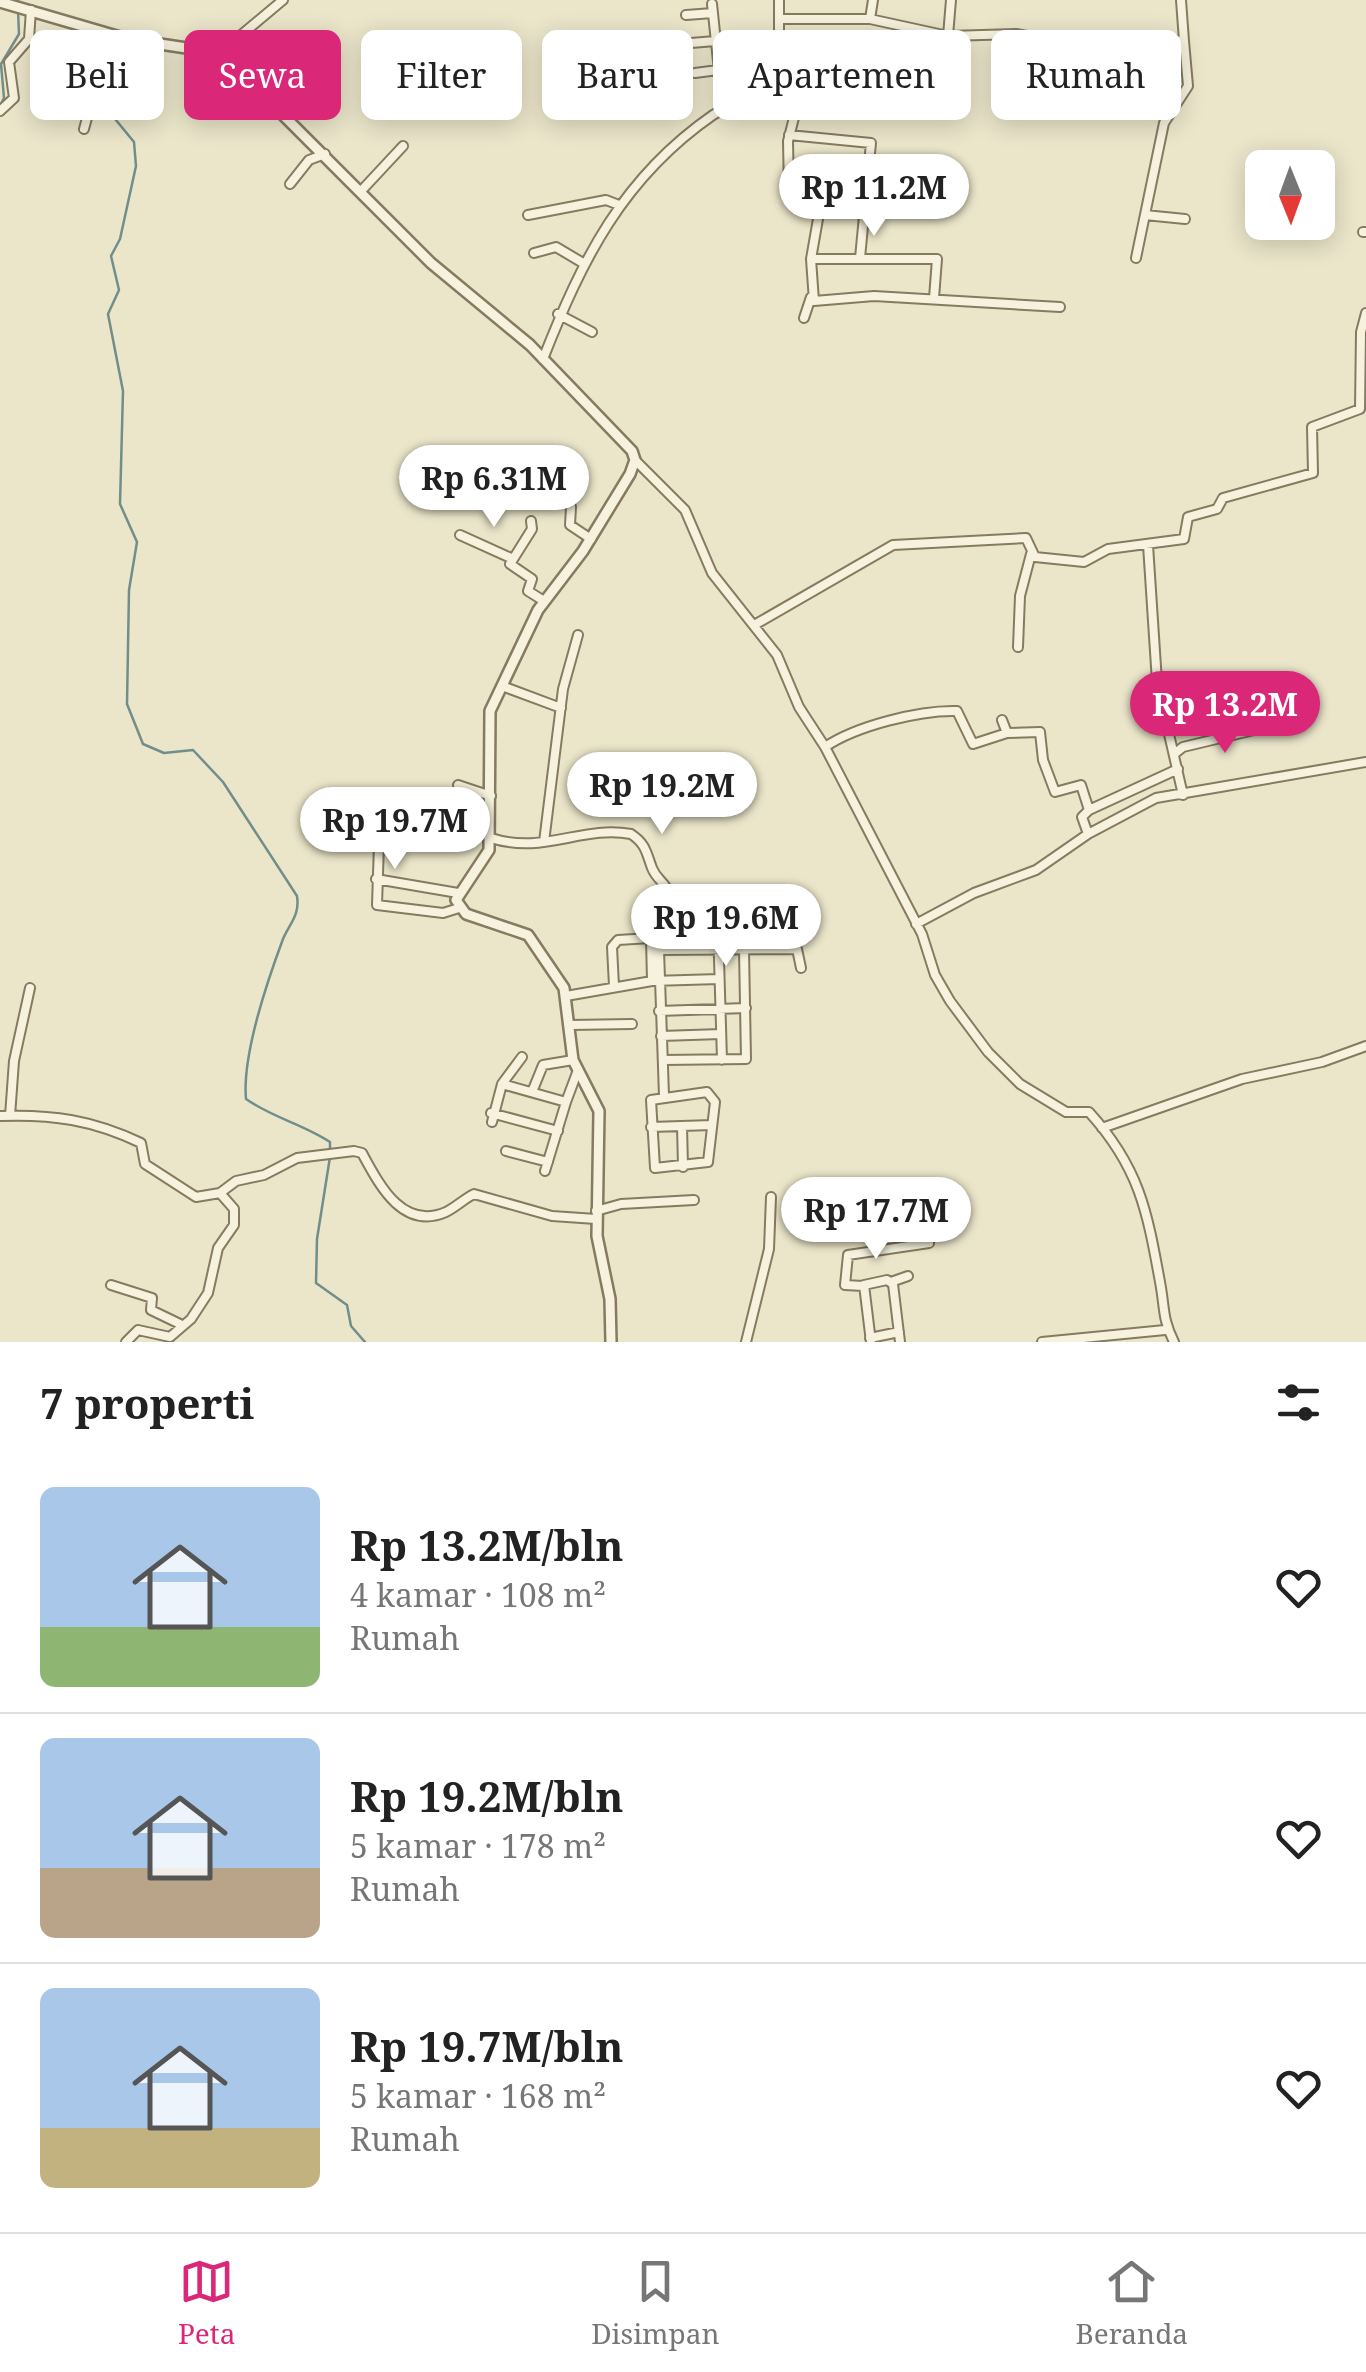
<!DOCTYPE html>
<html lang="id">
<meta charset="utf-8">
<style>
:root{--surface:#fff;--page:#f6f6f6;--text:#222;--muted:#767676;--line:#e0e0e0;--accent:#db2777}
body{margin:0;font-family:"Noto Serif",serif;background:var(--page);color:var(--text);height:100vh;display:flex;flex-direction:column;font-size:38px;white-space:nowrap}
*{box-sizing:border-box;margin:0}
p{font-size:32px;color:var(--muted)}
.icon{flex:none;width:55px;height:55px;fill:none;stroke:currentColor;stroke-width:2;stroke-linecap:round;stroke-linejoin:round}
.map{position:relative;height:1342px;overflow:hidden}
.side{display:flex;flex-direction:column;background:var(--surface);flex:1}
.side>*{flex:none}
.hud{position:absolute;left:30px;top:30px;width:1308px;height:90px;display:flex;gap:20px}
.needle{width:65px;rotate:179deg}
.tools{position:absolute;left:1245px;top:150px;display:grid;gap:20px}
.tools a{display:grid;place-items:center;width:90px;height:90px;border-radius:15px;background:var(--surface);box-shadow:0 5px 25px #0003;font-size:50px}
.price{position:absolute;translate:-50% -85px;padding:0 22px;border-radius:35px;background:#fff;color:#222;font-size:32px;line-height:65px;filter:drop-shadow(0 2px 5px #0008)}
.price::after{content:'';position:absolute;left:50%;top:60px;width:30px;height:22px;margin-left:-15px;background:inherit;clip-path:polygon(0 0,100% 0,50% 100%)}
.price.on{background:var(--accent);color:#fff}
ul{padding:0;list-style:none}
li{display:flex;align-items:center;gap:30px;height:250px;padding:0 40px}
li+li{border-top:2px solid var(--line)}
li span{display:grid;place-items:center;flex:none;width:280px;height:200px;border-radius:15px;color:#555}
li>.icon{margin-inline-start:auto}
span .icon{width:120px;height:120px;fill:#fffc;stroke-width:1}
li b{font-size:42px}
h2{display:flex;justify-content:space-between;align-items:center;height:120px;padding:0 40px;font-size:42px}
.pill{padding:0 35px;border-radius:15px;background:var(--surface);box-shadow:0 5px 25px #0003;font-size:35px;line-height:90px}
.pill.on{background:var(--accent);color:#fff}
.tab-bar{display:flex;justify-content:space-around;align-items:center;height:140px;border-top:2px solid var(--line);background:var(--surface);font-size:28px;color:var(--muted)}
.tab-bar a{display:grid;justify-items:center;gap:5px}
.tab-bar .on{color:var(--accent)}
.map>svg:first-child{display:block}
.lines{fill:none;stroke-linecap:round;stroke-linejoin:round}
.stream{stroke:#718e8b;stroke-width:2.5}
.minor-casing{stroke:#867a60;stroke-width:12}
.tertiary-casing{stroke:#867a60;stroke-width:14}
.minor{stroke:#f6f2dd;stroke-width:8}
.tertiary{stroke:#f6f2dd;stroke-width:9}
</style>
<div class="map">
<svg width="1366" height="1342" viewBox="0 0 1366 1342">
<rect width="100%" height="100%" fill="#ebe6ca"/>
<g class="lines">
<path class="stream" d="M 29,43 L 65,57 L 92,91
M 97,97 L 134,142 L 136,166 L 120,239 L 111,256 L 119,290 L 108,314 L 123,391 L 120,504 L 137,542 L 129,590 L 127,704 L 143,744 L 164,753 L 193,750 L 223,782 L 297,896 C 300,915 290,923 283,939 C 267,982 242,1055 246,1099 C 273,1118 303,1124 330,1142 L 330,1149
M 0,106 L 4,98 L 1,64 L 19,34 L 18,10
M 330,1157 L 317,1239 L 316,1283 L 347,1305 L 351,1326 L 365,1342"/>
<g class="minor-casing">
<path id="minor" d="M 712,4 L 723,109
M 686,15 L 713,13
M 779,19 L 870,19 L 948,36 L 1016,34 L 1090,48 L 1120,39 L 1184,41 L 1181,0
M 870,19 L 873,0
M 948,36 L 951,0
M 691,43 L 715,41
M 1090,48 L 1089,73 L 1113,80
M 216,56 L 283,0
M 695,73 L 718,70
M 770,93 L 798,102 L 788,141 L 789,189 L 822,196 L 811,259 L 814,301 L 874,296 L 1060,307
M 0,111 L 14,98 L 9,62 L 29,39 L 31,10
M 84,129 L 97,81 L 117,37
M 789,135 L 871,143 L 860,258
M 290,184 L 309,160 L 325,154
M 362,190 L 403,146
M 528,215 L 606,200 L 619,205
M 1145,215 L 1185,219
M 1363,232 L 1366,232
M 534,253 L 556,247 L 583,263
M 1136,258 L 1164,123 L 1188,86 L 1184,41
M 811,259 L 937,259 L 934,298
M 558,314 L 592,332
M 804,318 L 811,297
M 543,359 C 582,260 622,178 713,115 C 730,103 754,106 770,93 L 779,48 L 779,0
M 635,460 L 685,510 L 712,573 L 777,655 L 799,707 L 825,747 L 922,934 L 935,975 L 950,1001 L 988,1052 L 1020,1084 L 1066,1112 L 1089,1112 C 1139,1167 1147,1210 1160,1282 C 1165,1308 1162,1318 1174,1342
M 571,507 L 570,525 L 591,539
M 531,521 L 532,529 L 510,564 L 532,579 L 528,591 L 544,601
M 460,535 L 513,559
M 1148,545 L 1157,682 L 1183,795
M 756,624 L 893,545 L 1026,538 L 1035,557 L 1084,562 L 1108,549 L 1184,539 L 1188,517 L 1217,509 L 1223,498 L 1313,473 L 1312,427 L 1360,409 L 1361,332 L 1366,313
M 1018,647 L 1020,596 L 1031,554
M 502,686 L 561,708
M 1002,720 L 1007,733 L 1040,732 L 1043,760 L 1055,792 L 1081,785 L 1089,810
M 825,747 C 856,726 919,710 957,711 L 973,744 L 1007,733
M 1174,754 L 1183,747 L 1254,730
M 458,785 L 491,796
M 398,798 L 379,844 L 377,905 L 443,913 L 459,908
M 1088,834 L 1082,817 L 1089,810 L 1178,769
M 491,838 C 543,855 582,825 631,834 C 646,844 646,852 652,868 C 658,883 667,880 672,903
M 544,842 L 563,689 L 578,635
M 376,879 L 458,893
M 784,914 L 786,949
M 916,924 L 974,893 L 1036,870 L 1088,834 L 1156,798 L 1366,762
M 614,986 L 612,947 L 618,940 L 651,938 L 652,981
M 566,996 L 652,981 L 719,979
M 659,1011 L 746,1008
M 570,1025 L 632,1024
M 661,1036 L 721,1034
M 663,1060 L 746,1059 L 744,950
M 722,1060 L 718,925 L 765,923 L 769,949
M 502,1084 L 522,1057
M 532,1092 L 543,1065 L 573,1060
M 707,1092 L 715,1102 L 708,1162 L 655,1168 L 651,1100 Z
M 664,1096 L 659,950 L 797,949 L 801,968
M 566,1102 L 578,1070
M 491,1113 L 558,1131
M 0,1116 C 52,1114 93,1120 141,1143 L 145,1164 L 196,1197 L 220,1193 L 236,1181 L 264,1175 L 297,1158 L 354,1151 L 362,1153 C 379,1184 402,1231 446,1212 C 456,1207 464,1199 474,1194 L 552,1216 L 596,1219
M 10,1116 L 14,1061 L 30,988
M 492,1122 L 502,1084 L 566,1102 L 545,1171
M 682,1126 L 683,1167
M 651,1127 L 712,1125
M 1102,1128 L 1242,1079 L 1322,1062 L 1366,1046
M 506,1151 L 548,1162
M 596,1211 L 621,1204 L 694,1200
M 891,1282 L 908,1276
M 111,1285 L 152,1298 L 151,1310 L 180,1324
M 863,1286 L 845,1285 L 848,1255 L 929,1243
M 870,1338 L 899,1332
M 126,1342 L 138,1330 L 170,1337 L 191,1319 L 208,1293 L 218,1248 L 234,1225 L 234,1209 L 220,1193
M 746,1342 L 769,1249 L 771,1197
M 871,1342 L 864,1285 L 887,1280 L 893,1284 L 900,1342
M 1042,1342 L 1165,1330"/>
</g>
<g class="tertiary-casing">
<path id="tertiary" d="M 0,2 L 127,39 L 193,49 L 234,66 L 431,263 L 530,345 L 632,451 L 635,460 L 630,474 L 583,551 L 538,610 L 490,711 L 489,850 L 456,900 L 466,914 L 528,935 L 564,988 L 573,1060 L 599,1111 L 597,1236 L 610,1299 L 611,1342"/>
</g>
<use href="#minor" class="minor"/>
<use href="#tertiary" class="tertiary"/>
</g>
</svg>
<div class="tools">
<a><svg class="needle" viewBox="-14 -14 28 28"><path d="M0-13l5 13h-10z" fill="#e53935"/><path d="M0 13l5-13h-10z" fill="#767676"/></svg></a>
</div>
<b class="price" style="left:874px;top:239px">Rp 11.2M</b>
<b class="price" style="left:494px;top:530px">Rp 6.31M</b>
<b class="price on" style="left:1225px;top:756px">Rp 13.2M</b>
<b class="price" style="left:662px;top:837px">Rp 19.2M</b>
<b class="price" style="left:395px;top:872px">Rp 19.7M</b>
<b class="price" style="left:726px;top:969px">Rp 19.6M</b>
<b class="price" style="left:876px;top:1262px">Rp 17.7M</b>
<div class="hud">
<a class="pill">Beli</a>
<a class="pill on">Sewa</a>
<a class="pill">Filter</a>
<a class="pill">Baru</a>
<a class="pill">Apartemen</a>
<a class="pill">Rumah</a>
</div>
</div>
<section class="side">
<h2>7 properti<svg class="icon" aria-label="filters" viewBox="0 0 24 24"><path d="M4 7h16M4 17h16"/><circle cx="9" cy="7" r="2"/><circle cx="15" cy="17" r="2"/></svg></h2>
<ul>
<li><span style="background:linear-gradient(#a9c7e8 70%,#8fb573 0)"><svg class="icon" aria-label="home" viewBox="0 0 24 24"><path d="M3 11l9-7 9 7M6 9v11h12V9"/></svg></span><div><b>Rp 13.2M/bln</b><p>4 kamar · 108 m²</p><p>Rumah</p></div><svg class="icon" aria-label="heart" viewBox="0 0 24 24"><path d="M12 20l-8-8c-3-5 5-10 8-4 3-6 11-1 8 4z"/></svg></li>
<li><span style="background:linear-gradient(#a9c7e8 65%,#b9a48a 0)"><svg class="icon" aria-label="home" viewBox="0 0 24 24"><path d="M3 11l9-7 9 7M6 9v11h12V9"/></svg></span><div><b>Rp 19.2M/bln</b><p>5 kamar · 178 m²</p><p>Rumah</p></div><svg class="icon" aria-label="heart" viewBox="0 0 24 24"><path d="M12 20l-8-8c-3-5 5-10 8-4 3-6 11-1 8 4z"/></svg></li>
<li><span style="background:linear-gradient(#a9c7e8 70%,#c2b280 0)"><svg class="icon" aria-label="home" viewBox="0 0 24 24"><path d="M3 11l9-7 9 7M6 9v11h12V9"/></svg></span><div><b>Rp 19.7M/bln</b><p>5 kamar · 168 m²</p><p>Rumah</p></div><svg class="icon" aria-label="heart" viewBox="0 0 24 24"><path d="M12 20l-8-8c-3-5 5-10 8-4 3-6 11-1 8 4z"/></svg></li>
</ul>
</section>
<nav class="tab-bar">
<a class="on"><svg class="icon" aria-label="map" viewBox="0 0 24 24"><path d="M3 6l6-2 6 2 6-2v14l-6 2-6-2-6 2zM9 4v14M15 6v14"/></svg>Peta</a>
<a><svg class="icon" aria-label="saved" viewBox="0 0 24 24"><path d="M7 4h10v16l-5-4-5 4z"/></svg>Disimpan</a>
<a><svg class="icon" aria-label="home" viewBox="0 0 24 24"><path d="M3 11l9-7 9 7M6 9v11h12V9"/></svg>Beranda</a>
</nav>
